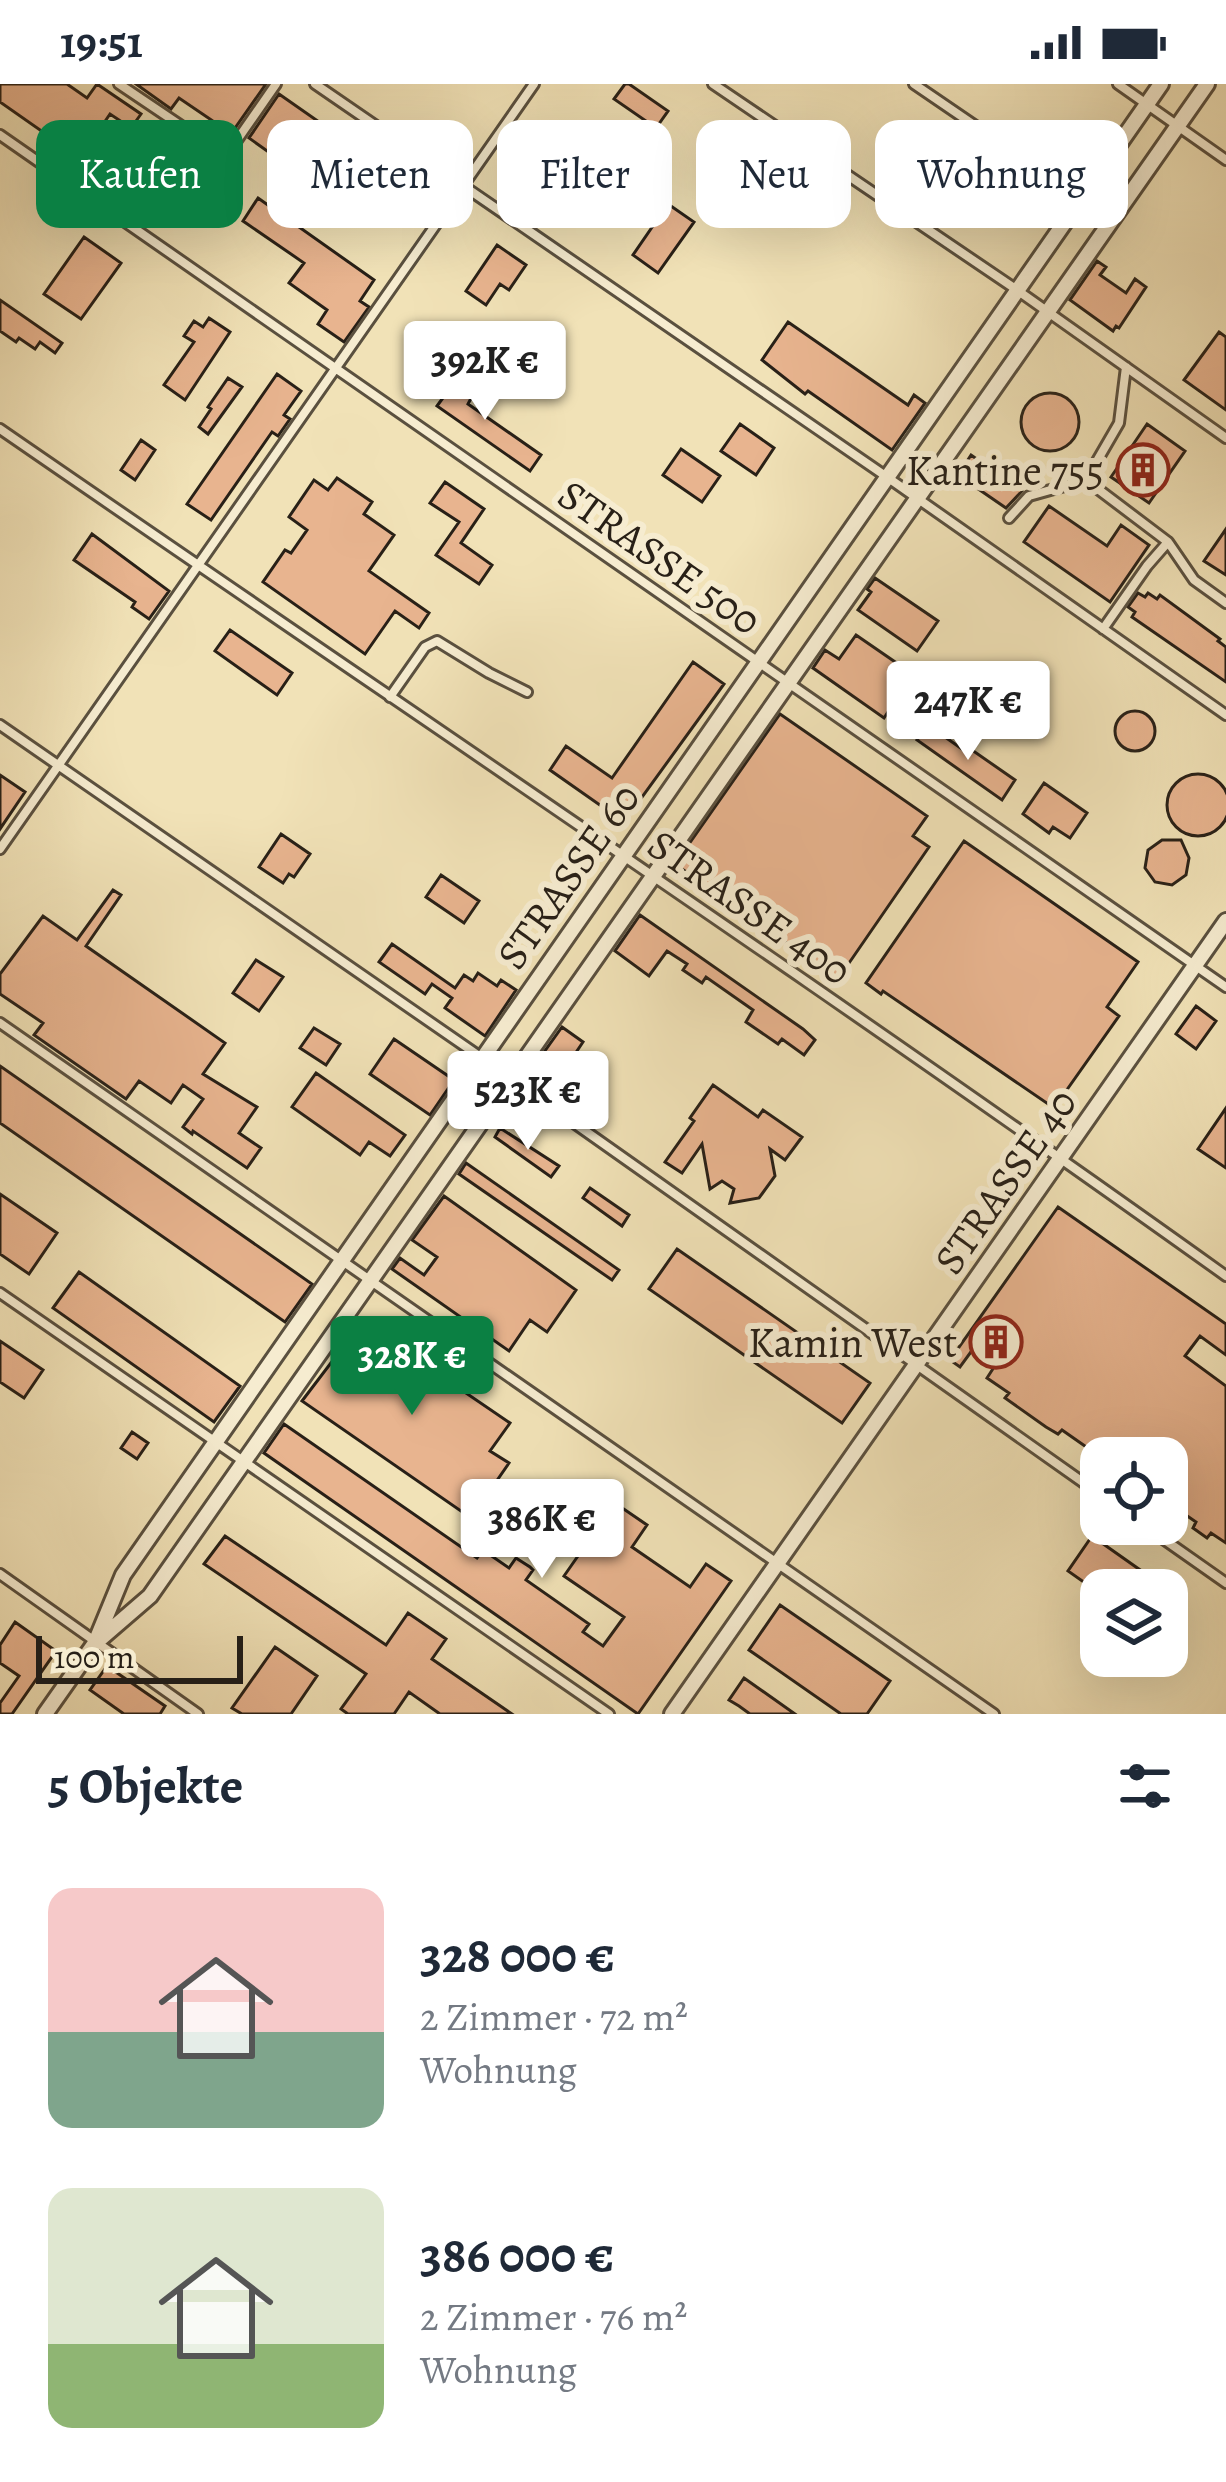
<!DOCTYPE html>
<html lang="de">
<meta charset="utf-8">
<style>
:root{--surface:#fff;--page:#f2f2f3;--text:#1f2937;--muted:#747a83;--accent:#0b8043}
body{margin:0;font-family:Alegreya,serif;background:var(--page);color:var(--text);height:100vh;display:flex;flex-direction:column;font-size:45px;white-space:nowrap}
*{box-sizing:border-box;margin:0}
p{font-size:39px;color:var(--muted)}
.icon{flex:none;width:66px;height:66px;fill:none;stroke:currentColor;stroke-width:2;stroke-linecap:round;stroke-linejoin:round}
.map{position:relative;height:1630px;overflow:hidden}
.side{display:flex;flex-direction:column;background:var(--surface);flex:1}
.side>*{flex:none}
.guide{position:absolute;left:36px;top:36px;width:1155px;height:108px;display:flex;gap:24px}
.buttons{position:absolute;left:1080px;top:1353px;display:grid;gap:24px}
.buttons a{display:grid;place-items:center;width:108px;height:108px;border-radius:24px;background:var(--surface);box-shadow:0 12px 48px #0002;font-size:60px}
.scale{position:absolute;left:36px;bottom:30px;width:207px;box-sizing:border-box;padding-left:12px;border:6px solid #282017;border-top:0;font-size:33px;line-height:42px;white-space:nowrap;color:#282017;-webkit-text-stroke:9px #f6ecd0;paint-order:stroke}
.price{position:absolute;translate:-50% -102px;padding:0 27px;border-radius:12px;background:#fff;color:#222;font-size:39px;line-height:78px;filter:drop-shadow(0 3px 6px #0008)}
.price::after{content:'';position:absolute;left:50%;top:72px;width:36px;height:27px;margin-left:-18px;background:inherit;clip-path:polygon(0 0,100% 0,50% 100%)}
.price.selected{background:var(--accent);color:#fff}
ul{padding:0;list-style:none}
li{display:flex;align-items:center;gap:36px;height:300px;padding:0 48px}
li span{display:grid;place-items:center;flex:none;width:336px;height:240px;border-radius:24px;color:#555}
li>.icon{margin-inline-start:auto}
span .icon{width:144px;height:144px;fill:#fffc;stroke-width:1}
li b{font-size:51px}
h2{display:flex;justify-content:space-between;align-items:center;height:144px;padding:0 48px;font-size:51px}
.pill{padding:0 42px;border-radius:24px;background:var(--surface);box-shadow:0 12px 48px #0002;font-size:42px;line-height:108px}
.pill.selected{background:var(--accent);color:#fff}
.status{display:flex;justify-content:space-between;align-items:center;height:84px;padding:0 60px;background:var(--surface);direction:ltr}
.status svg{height:33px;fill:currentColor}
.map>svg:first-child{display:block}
.building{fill:#e8b48f;stroke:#282017;stroke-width:3}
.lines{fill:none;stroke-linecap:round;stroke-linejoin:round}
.service-casing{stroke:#5a503f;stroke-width:14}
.minor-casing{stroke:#5a503f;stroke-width:20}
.service{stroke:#f6ecd0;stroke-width:8}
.minor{stroke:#f6ecd0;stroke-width:14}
.labels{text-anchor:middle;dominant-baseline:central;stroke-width:12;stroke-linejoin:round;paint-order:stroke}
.poi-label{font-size:42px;fill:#282017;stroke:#f6ecd0;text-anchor:end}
.street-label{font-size:42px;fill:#282017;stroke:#f6ecd0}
</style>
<div class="status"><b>19:51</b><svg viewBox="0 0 49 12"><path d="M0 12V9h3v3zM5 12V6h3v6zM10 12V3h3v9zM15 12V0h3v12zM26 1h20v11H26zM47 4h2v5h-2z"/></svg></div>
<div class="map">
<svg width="1226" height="1630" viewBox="0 0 1226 1630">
<rect width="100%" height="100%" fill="#f1e2b7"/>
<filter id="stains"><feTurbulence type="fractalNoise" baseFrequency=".00167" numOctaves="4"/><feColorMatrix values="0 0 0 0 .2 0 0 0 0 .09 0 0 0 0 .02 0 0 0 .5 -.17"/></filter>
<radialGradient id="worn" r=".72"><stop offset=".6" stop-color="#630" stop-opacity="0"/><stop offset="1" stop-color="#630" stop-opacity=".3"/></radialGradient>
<path class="building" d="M 0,0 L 67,0 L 87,14 L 97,0 L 141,30 L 131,44 L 110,30 L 80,74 L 0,18 Z
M 136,0 L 266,0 L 235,44 L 233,43 L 229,48 L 179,14 L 171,25 Z
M 625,0 L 629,0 L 668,27 L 656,44 L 614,15 Z
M 279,10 L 365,70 L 323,130 L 276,97 L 287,81 L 249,54 Z
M 150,56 L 177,75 L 171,84 L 200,105 L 175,140 L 119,100 Z
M 740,57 L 779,83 L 758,112 L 721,86 Z
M 258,114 L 374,196 L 360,217 L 369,223 L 344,258 L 318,240 L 327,226 L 289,199 L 304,179 L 243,137 Z
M 668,120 L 694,138 L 658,189 L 633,171 Z
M 84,153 L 121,179 L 81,235 L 44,210 Z
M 497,161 L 526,181 L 509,206 L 500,200 L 486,221 L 466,207 Z
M 1097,177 L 1106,183 L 1100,191 L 1126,209 L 1135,195 L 1146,203 L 1119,244 L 1116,242 L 1113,247 L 1070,216 Z
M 0,216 L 62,259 L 55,269 L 40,258 L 35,265 L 19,254 L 16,258 L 0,247 Z
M 209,234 L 230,248 L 185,316 L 164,301 L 194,258 L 184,252 L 194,237 L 203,243 Z
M 788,238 L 908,321 L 914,311 L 925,319 L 892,366 L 808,307 L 805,310 L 762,276 Z
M 1219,248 L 1226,253 L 1226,326 L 1184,296 Z
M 461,289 L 478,301 L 468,320 L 541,371 L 530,387 L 437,322 Z
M 277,290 L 301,307 L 284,331 L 290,335 L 278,352 L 272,348 L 211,436 L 187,420 Z
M 228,294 L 242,303 L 208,350 L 199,343 L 211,325 L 208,323 Z
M1021 338a29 29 0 1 1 58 0a29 29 0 1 1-58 0Z
M 740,340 L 774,364 L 756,391 L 721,367 Z
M 1147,340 L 1185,367 L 1149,419 L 1111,393 Z
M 141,356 L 155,366 L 135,396 L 121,386 Z
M 681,365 L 720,392 L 702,418 L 663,391 Z
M 971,371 L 1022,407 L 1006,424 L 958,391 Z
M 337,394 L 372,418 L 364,430 L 394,451 L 369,487 L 429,529 L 419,544 L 395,527 L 365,570 L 263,498 L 285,466 L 291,469 L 307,446 L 289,433 L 314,396 L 328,406 Z
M 445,398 L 484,425 L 461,459 L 492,481 L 479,500 L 436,471 L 459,438 L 430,419 Z
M 1049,422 L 1107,462 L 1121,441 L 1149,461 L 1110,518 L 1024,458 Z
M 1226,445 L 1226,491 L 1204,477 Z
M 92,450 L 169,507 L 149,535 L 132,523 L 135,518 L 74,476 Z
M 875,494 L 938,537 L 917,567 L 858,526 L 871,508 L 867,505 Z
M 1138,509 L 1145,513 L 1148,509 L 1157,515 L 1160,511 L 1220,555 L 1218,557 L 1226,563 L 1226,598 L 1132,533 L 1135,528 L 1128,523 Z
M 230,546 L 292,589 L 277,611 L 215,567 Z
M 856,551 L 914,591 L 910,597 L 922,606 L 908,625 L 896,616 L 884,634 L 813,584 L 825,566 L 839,575 Z
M 693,578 L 724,600 L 624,738 L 550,686 L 566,662 L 612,694 Z
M1115 647a20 20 0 1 1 40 0a20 20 0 1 1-40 0Z
M 780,630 L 927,732 L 913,752 L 929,763 L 838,895 L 675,780 Z
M 928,641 L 969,670 L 972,666 L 1015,696 L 1002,716 L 917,656 Z
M1167 721a31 31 0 1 1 62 0a31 31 0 1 1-62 0Z
M 0,691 L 25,708 L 0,745 Z
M 1044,699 L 1087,729 L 1070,754 L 1053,743 L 1049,749 L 1023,730 Z
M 281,750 L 310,770 L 294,793 L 289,790 L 283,799 L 259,783 Z
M 1162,756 L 1181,756 L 1189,774 L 1186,791 L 1172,801 L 1155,798 L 1145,784 L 1148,766 Z
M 964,757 L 1138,878 L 1107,923 L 1119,932 L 1054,1024 L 883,907 L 881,910 L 866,899 Z
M 441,791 L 479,817 L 464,839 L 426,813 Z
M 113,806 L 121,811 L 86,862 L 225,959 L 203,990 L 257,1023 L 239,1049 L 261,1064 L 247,1084 L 193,1047 L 192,1050 L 183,1043 L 203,1015 L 183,1001 L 171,1019 L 139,997 L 126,1015 L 34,951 L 43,939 L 0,910 L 0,890 L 43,832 L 77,856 Z
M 640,831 L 803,945 L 815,956 L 804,971 L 782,955 L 778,960 L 746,938 L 753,926 L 706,893 L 702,899 L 683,886 L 687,880 L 667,867 L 649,892 L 615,867 Z
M 392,860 L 455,904 L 464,891 L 473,897 L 478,889 L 497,902 L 501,896 L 516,906 L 485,952 L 445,924 L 452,914 L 432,900 L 425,910 L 379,878 Z
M 256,876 L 283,893 L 259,927 L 233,909 Z
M 1196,922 L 1216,937 L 1196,965 L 1176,950 Z
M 562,943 L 583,958 L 573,973 L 589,985 L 571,1012 L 532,985 Z
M 314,944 L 340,960 L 326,981 L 300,964 Z
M 394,955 L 454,996 L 430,1031 L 370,990 Z
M 0,982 L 312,1200 L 285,1238 L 0,1039 Z
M 316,989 L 405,1051 L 390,1072 L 369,1058 L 360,1071 L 292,1023 Z
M 713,1001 L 758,1033 L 763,1026 L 802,1053 L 785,1076 L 770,1065 L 775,1092 L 759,1114 L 730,1119 L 734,1105 L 722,1097 L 710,1105 L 702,1060 L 682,1089 L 665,1078 L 694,1037 L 690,1034 Z
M 1226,1024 L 1226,1084 L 1198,1065 Z
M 500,1044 L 559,1082 L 551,1093 L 495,1053 Z
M 466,1079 L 619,1186 L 612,1196 L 459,1090 Z
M 590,1104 L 629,1131 L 622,1142 L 583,1114 Z
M 0,1110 L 57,1149 L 29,1190 L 0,1170 Z
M 444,1112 L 576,1206 L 547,1248 L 530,1236 L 509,1267 L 392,1185 L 400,1174 L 424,1191 L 437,1173 L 412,1156 Z
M 1058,1123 L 1226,1240 L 1226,1271 L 1200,1252 L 1185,1272 L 1226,1302 L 1226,1459 L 1211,1449 L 1207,1454 L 1193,1444 L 1196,1438 L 1167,1418 L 1167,1374 L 1102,1374 L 1062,1346 L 1058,1350 L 1046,1343 L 1005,1314 L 1009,1309 L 987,1294 L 996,1280 L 985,1276 L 973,1265 L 960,1283 L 950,1276 Z
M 677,1165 L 870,1299 L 842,1339 L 649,1205 Z
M 79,1188 L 240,1302 L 214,1338 L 53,1224 Z
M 362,1238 L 510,1339 L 490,1367 L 509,1379 L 471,1434 L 302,1317 Z
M 0,1257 L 43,1286 L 24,1314 L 0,1298 Z
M 284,1340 L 477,1474 L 483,1466 L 509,1484 L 516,1474 L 530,1483 L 533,1486 L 526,1496 L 589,1540 L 583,1548 L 603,1562 L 624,1533 L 564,1492 L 615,1419 L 647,1441 L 632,1463 L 690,1503 L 706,1480 L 731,1497 L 638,1630 L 264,1369 Z
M 132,1348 L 148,1359 L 137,1375 L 121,1364 Z
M 225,1452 L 386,1561 L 408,1529 L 446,1555 L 432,1575 L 512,1630 L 440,1630 L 409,1608 L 394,1630 L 348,1630 L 341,1625 L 366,1590 L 204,1480 Z
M 1092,1452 L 1143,1488 L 1131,1506 L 1095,1506 L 1068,1487 Z
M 780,1521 L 890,1597 L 867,1630 L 841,1630 L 749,1566 Z
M 15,1538 L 56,1567 L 12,1630 L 0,1630 L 0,1619 L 19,1592 L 0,1579 L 0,1561 Z
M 275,1563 L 317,1592 L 291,1630 L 242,1630 L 232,1624 Z
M 107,1582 L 165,1622 L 160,1630 L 124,1630 L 90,1606 Z
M 744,1594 L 795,1630 L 750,1630 L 739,1622 L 729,1616 Z"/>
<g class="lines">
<g class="service-casing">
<path id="service" d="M 119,0 L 226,72 L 276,0
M 315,0 L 887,393 L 1226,631
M 713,0 L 1017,206 L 1226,354
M 914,0 L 999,58 L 1075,122
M 1118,0 L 1226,76
M 0,51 L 1226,903
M 0,345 C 409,627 822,903 1226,1192
M 1009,434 L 1029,412 L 1086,396
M 1168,458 L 1194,496 L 1226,519
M 1103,545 L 1147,482 L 1168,458 L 1086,396 L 1119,339 L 1126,283
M 390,613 L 425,563 L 437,557 L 489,589 L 527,608
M 0,641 L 482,974 L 1101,1411
M 0,765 L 534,0
M 0,939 L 994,1630
M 0,1209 L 609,1630
M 1142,1440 L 1226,1499
M 0,1490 L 198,1630"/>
</g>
<g class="minor-casing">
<path id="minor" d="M 99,1556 L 150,1512 L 1207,0
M 45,1630 L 95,1559 L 123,1491 L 1161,0
M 672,1630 L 1226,837"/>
</g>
<use href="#service" class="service"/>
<use href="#minor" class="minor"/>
</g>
<defs>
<g id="building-ring" transform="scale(2.7)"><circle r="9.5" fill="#f6ecd0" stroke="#8f2418" stroke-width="1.5"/><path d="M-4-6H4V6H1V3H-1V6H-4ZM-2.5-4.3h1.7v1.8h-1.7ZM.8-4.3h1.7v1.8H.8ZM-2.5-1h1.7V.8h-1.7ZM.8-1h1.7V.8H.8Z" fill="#8f2418"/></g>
</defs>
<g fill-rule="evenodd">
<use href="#building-ring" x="1143" y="386"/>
<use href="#building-ring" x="996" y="1258"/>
</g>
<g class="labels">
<g class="poi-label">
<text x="1104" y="386">Kantine 755</text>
<text x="957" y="1258">Kamin West</text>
</g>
<g class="street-label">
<text transform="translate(660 473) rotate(35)">STRASSE 500</text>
<text transform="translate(568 792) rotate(-55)">STRASSE 60</text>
<text transform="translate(750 823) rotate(35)">STRASSE 400</text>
<text transform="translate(1005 1097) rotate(-55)">STRASSE 40</text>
</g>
</g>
<rect width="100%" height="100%" filter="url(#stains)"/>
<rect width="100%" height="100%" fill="url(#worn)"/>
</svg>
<div class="buttons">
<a><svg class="icon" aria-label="locate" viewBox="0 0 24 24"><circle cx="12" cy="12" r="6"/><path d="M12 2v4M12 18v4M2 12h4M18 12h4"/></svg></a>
<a><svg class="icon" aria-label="layers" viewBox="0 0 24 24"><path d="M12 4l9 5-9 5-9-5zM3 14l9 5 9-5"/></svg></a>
</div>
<div class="scale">100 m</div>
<b class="price" style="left:485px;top:339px">392K €</b>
<b class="price" style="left:968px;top:679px">247K €</b>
<b class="price" style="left:528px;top:1069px">523K €</b>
<b class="price selected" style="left:412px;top:1334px">328K €</b>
<b class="price" style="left:542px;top:1497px">386K €</b>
<div class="guide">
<a class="pill selected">Kaufen</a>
<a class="pill">Mieten</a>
<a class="pill">Filter</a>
<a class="pill">Neu</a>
<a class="pill">Wohnung</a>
</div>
</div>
<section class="side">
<h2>5 Objekte<svg class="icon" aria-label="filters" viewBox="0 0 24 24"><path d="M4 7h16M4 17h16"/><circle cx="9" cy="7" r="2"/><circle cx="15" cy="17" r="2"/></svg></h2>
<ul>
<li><span style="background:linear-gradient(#f6c9c9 60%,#7fa58c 0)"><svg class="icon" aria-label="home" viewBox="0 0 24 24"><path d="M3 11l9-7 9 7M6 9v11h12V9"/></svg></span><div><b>328 000 €</b><p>2 Zimmer · 72 m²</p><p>Wohnung</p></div></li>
<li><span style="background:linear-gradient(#dfe7d0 65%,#8fb573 0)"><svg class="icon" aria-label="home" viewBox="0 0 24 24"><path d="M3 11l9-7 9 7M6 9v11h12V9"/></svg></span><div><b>386 000 €</b><p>2 Zimmer · 76 m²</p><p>Wohnung</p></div></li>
</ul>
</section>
